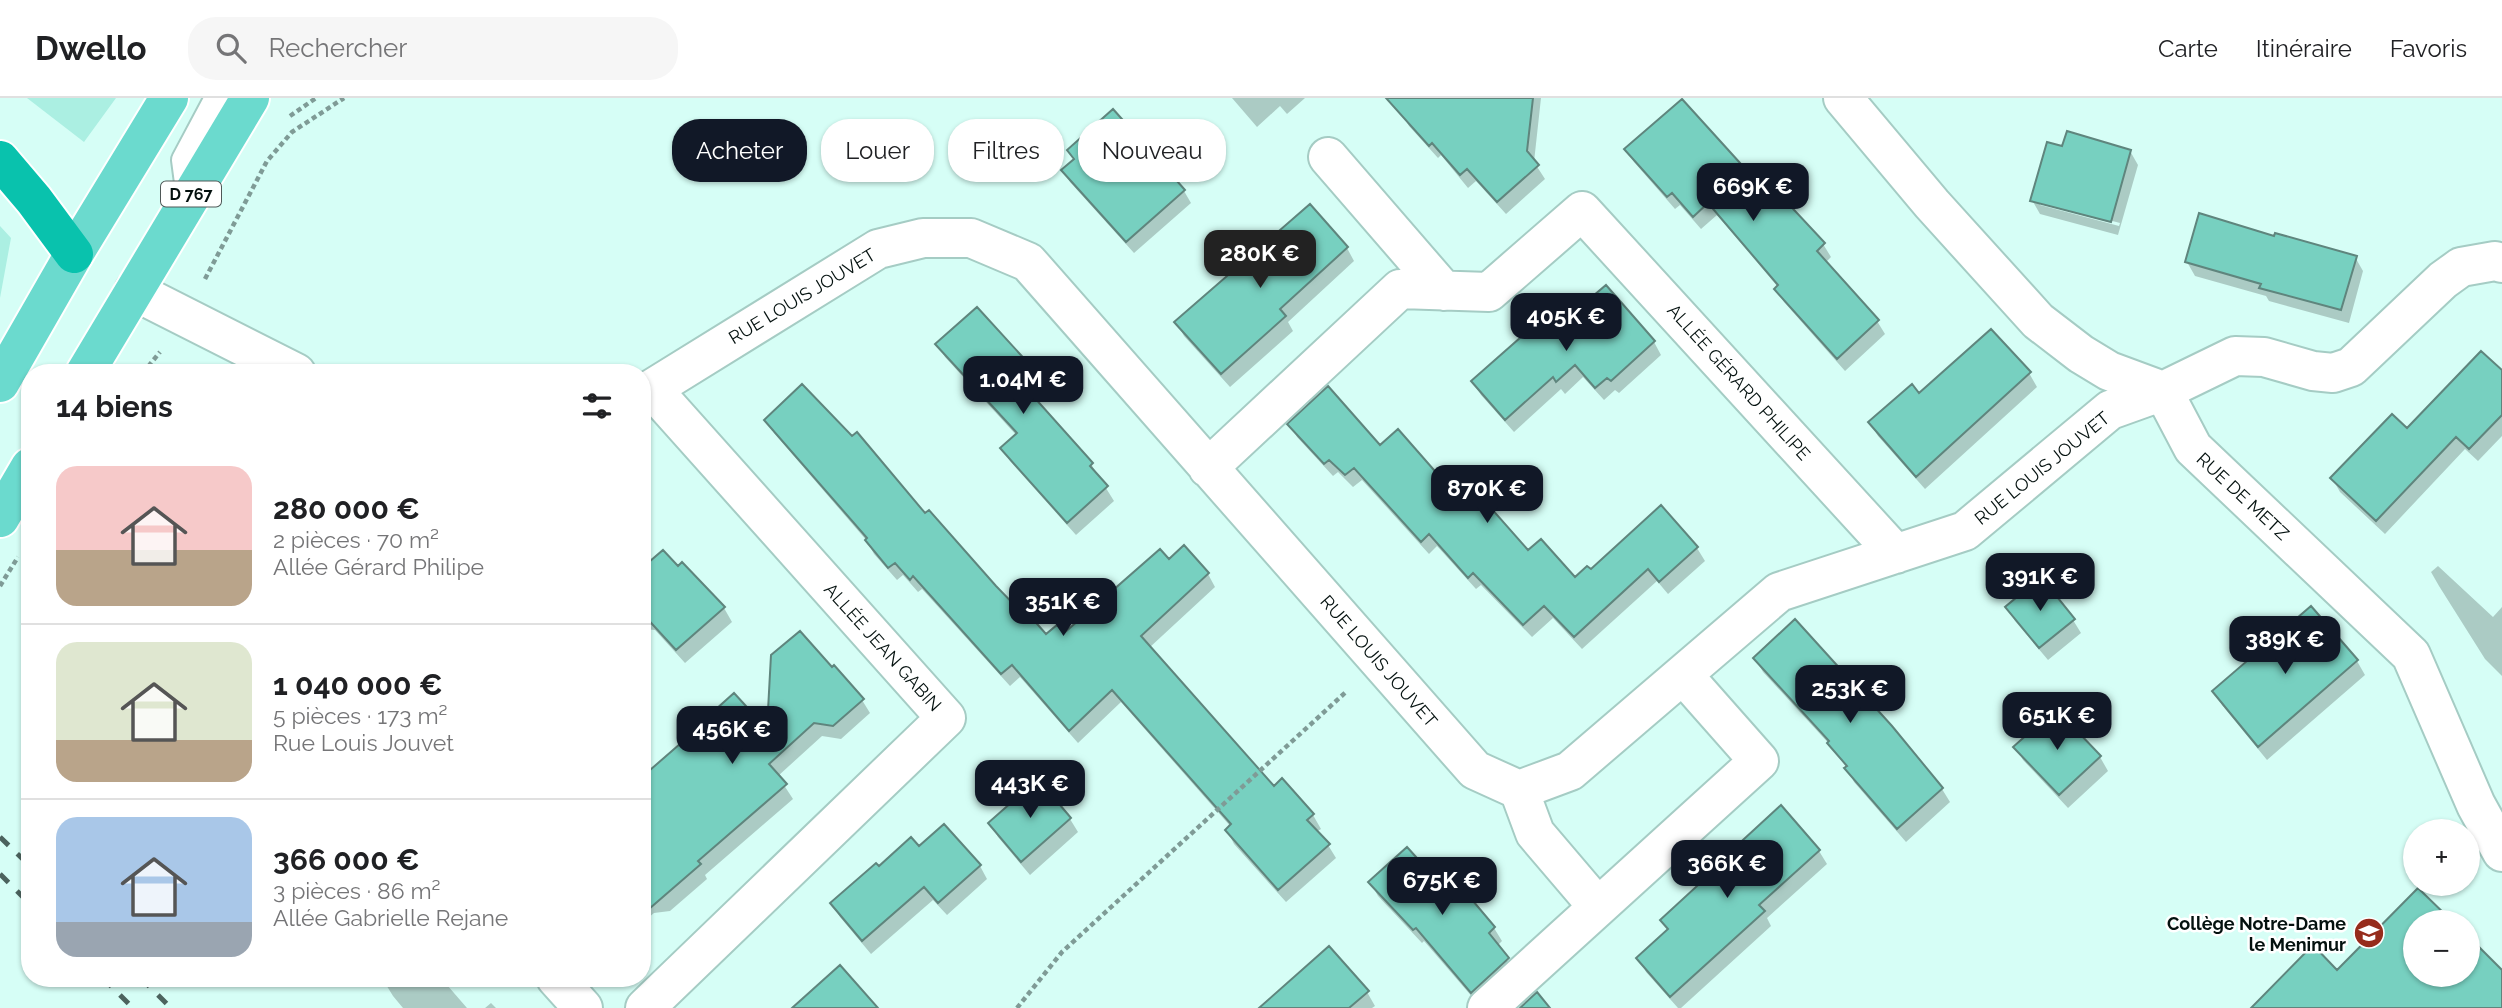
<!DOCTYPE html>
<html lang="fr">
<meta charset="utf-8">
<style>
:root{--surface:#fff;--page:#f6f6f6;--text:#202124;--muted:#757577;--line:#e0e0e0;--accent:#111827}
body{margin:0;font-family:Raleway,sans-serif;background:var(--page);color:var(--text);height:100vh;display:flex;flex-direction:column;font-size:26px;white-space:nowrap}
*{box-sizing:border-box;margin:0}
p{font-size:23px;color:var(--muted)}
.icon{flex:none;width:38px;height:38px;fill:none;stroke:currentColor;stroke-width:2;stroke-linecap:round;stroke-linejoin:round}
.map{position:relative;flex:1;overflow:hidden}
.drawer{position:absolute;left:21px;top:266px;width:630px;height:623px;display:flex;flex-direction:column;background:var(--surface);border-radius:28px;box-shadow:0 2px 5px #0004}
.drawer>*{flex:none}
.banner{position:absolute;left:672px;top:21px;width:665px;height:63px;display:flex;gap:14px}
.buttons{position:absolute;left:2403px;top:721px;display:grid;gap:14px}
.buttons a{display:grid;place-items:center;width:77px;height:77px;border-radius:50%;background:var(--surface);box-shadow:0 2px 5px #0004;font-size:35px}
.price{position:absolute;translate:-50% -60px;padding:0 16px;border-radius:14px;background:var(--accent);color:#fff;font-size:23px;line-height:46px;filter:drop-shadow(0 2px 4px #0008)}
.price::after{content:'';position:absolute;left:50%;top:42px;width:21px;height:16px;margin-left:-10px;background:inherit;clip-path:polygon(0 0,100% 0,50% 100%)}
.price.active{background:#222;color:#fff}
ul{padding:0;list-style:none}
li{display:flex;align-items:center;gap:21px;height:175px;padding:0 35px}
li+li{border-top:2px solid var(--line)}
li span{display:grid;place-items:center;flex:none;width:196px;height:140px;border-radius:21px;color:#555}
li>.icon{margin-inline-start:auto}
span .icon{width:84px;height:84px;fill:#fffc;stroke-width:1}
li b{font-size:30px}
h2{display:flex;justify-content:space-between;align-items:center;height:84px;padding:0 35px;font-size:30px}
.tag{padding:0 24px;border-radius:28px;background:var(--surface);box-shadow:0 2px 5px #0004;font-size:24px;line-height:63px}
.tag.active{background:var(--accent);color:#fff}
header{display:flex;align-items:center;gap:42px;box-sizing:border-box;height:98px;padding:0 35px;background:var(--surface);border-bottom:2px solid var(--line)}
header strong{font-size:33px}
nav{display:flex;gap:38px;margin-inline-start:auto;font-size:24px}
.search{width:490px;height:63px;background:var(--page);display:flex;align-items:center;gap:18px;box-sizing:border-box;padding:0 24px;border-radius:28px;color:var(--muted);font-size:26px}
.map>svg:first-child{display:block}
.green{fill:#abefe2}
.shadow{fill:#0003;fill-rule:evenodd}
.building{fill:#77d0c0;stroke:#5f857d;stroke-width:2}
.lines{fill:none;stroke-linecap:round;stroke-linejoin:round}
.lane-casing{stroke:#a5ccc4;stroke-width:28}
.street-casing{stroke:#a5ccc4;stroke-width:42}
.primary-casing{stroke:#fff;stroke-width:42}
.highway-casing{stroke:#fff;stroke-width:42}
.path{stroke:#7f9b96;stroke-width:4.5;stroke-dasharray:5 3.5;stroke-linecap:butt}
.lane{stroke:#fff;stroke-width:24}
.street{stroke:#fff;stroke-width:38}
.primary{stroke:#6bdace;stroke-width:38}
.highway{stroke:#09c2ad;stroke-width:38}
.rail{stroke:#4c635e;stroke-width:5;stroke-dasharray:12 12;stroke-linecap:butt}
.labels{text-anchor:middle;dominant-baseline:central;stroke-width:5;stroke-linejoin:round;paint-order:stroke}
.shield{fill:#fff;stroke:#4f5857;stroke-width:2}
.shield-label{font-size:16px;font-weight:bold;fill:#04110f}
.street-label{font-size:18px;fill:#04110f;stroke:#fff}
.poi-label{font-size:18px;font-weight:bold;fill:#04110f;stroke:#fff;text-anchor:end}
</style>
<header>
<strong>Dwello</strong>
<div class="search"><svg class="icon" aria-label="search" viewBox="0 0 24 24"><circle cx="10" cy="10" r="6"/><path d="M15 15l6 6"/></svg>Rechercher</div>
<nav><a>Carte</a><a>Itinéraire</a><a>Favoris</a></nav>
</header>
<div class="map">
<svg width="2502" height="910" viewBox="0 0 2502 910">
<rect width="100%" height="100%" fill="#d6fef6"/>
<path class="green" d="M 27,0 L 116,0 L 84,44 Z
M 0,128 L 11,140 L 0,200 Z"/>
<path class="shadow" d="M 1232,0 L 1305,0 L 1287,16 L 1280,8 L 1257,29 Z
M 1392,0 L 1541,0 L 1534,64 L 1545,81 L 1506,116 L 1476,83 L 1468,90 L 1441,57 L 1438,60 L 1409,28 Z
M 1119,20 L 1184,93 L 1191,105 L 1134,155 L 1070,84 L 1063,72 L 1075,62 L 1069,53 Z
M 2063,50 L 2130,53 L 2138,67 L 2118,137 L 2040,116 L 2032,102 ZM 2040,104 L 2120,125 L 2119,128 L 2040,107 Z
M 1626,51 L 1823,146 L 1831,159 L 1825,165 L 1877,223 L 1885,236 L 1845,273 L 1784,204 L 1776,191 L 1778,189 L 1717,117 L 1701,131 L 1680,107 L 1675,111 L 1634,64 Z
M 2275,140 L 2355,159 L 2363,173 L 2349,225 L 2269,203 L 2266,198 L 2195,178 L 2187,164 Z
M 1347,150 L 1354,163 L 1288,224 L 1293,233 L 1230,289 L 1184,238 L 1177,225 Z
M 1654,244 L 1661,257 L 1619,295 L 1615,292 L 1604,302 L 1583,279 L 1565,296 L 1561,291 L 1514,334 L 1481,297 L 1473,284 Z
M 937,246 L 1028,268 L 1036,281 L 1024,291 L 1091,366 L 1114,403 L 1076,437 L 1010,363 L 1003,350 L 1017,338 L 945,259 Z
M 2029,275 L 2037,289 L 1925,391 L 1878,338 L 1870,325 L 1919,297 Z
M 2502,275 L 2502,338 L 2478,363 L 2465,351 L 2385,436 L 2340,394 L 2332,380 Z
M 767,322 L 925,418 L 1045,538 L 1064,538 L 1169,463 L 1208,476 L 1215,489 L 1149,550 L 1274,690 L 1282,683 L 1313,717 L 1321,731 L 1316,734 L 1328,747 L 1336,760 L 1286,804 L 1234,746 L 1227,732 L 1231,729 L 1121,604 L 1078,645 L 1020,579 L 1010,588 L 922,491 L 918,494 L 903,477 L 897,482 L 874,456 L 867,443 L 774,335 Z
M 1290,326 L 1380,350 L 1528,455 L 1575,481 L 1591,474 L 1660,409 L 1697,450 L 1705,463 L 1668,496 L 1657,483 L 1582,551 L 1553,520 L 1532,539 L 1481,487 L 1476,491 L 1437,448 L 1429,456 L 1362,382 L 1353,389 L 1338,374 L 1333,378 L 1297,339 Z
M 682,466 L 724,510 L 732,524 L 685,565 L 655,532 L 642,531 L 642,471 L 677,470 Z
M 2438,468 L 2493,519 L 2502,509 L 2502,578 L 2485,561 L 2439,488 L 2431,474 Z
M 2007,509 L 2073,522 L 2081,535 L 2048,562 L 2015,523 Z
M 2311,511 L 2357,563 L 2365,577 L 2267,662 L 2222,607 L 2215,594 Z
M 1755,560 L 1942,691 L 1950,704 L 1906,744 L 1854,684 L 1847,670 L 1832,649 L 1763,574 Z
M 862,602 L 870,615 L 841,641 L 822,638 L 778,678 L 793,701 L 705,777 L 707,781 L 670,813 L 654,815 L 642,825 L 642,681 Z
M 2056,614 L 2100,659 L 2108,673 L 2068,710 L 2023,662 L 2016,649 Z
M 1070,721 L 1078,734 L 1030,777 L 998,739 L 990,725 Z
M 919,750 L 980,768 L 987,781 L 947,817 L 933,802 L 871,856 L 840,819 L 832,806 L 879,771 Z
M 1819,753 L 1827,766 L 1767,820 L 1771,828 L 1681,910 L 1678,910 L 1646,874 L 1639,860 L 1668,833 L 1662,822 Z
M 1435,783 L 1494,830 L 1502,843 L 1497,848 L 1516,875 L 1480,908 L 1424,843 L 1422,845 L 1378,798 L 1370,784 Z
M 2418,792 L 2451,824 L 2415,824 L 2415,877 L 2468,877 L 2468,841 L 2502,874 L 2502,910 L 2253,910 L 2337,874 Z
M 386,880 L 441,880 L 467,910 L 403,910 L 393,898 L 385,885 L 388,883 Z
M 1367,894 L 1375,908 L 1372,910 L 1262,910 Z
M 491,905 L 496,910 L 485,910 Z"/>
<path class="building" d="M 1386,0 L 1533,0 L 1527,53 L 1539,67 L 1497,104 L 1467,71 L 1460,77 L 1432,45 L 1429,48 Z
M 1682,1 L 1760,87 L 1766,82 L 1825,145 L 1817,153 L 1879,222 L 1837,261 L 1774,191 L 1778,187 L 1708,105 L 1693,119 L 1672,95 L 1667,99 L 1624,51 Z
M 1113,11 L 1185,92 L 1126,144 L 1061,72 L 1074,61 L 1067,52 Z
M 2067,33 L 2131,52 L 2111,124 L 2030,103 L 2047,44 L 2062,48 Z
M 1310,106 L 1348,149 L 1280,211 L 1286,218 L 1221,276 L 1174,224 Z
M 2199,115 L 2274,138 L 2275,135 L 2357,158 L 2341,212 L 2259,190 L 2261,186 L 2185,164 Z
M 1606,187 L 1655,243 L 1611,283 L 1607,280 L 1595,290 L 1575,267 L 1556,284 L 1553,279 L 1505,322 L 1471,283 L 1537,225 L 1547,237 Z
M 977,209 L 1030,267 L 1016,279 L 1093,365 L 1090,368 L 1108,388 L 1067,425 L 1000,350 L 1017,335 L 935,246 Z
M 1991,231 L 2031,274 L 1916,379 L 1868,324 L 1912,286 L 1919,295 Z
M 2481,253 L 2502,272 L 2502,317 L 2469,351 L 2456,339 L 2376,423 L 2330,380 L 2392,316 L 2407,330 Z
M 802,286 L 852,338 L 857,334 L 925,415 L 929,412 L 996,488 L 1028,521 L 1031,519 L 1046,536 L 1057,527 L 1064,535 L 1160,451 L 1169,461 L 1184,447 L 1209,475 L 1141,538 L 1274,688 L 1282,680 L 1314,716 L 1307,722 L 1330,746 L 1278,792 L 1225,732 L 1231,726 L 1112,592 L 1069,633 L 1012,567 L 1001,576 L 913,478 L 910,482 L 895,465 L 888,470 L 865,442 L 867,440 L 764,322 Z
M 1328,288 L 1380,347 L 1398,331 L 1462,404 L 1475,392 L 1528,452 L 1541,441 L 1575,479 L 1587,468 L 1591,471 L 1661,407 L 1698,449 L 1659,484 L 1648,471 L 1574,539 L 1544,508 L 1523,527 L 1473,475 L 1468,480 L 1429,436 L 1421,444 L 1354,370 L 1345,377 L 1329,362 L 1324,366 L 1287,326 Z
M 663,452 L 678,468 L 682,464 L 725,509 L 676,552 L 642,515 L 642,470 Z
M 2041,479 L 2075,521 L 2039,550 L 2005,509 Z
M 2311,508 L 2358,562 L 2258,649 L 2212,593 Z
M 1795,521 L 1892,628 L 1943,690 L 1897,731 L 1844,670 L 1847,668 L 1827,645 L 1829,643 L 1753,560 Z
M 800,533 L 832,569 L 834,567 L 864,601 L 833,628 L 814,625 L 769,666 L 787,686 L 698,763 L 701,766 L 642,817 L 642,679 L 696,632 L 695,630 L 734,595 L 767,631 L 771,557 Z
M 2056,611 L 2101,658 L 2059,697 L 2013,649 Z
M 1038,681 L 1071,720 L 1021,764 L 988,725 Z
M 1781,707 L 1820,752 L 1759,807 L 1765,813 L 1670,899 L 1636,860 L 1668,831 L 1660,822 L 1721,766 L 1719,764 Z
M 944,726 L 981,767 L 938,805 L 924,789 L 862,843 L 830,805 L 876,765 L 879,768 L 911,739 L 919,748 Z
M 1407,749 L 1435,780 L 1446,771 L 1495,829 L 1489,835 L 1509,860 L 1471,895 L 1416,830 L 1413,832 L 1368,784 Z
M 2418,790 L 2453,824 L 2415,824 L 2415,877 L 2468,877 L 2468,838 L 2502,872 L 2502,910 L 2251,910 L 2313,847 L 2337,872 Z
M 1329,848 L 1369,893 L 1349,910 L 1259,910 Z
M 840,867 L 878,910 L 792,910 Z
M 1537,894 L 1550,910 L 1520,910 Z"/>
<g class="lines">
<g class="lane-casing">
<path id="lane" d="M 189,100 L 184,62 L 217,0"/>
</g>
<g class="street-casing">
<path id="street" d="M 1843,0 L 1932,106 L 2038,223 L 2081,256 L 2109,273 L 2163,293 L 2193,350 L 2411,557 L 2476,707 L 2502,754
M 1328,59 L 1444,193
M 134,193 L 296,275
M 642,297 L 878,151 L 923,140 L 971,140 L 1028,164 L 1475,672 L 1519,692 L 1570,673 L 1779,494 L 1965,433 L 2110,312 L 2163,293 L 2235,258 L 2264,259 L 2313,273 L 2333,275 L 2351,269 L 2443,182 L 2461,169 L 2495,163 L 2502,165
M 1208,370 L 1400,191 L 1489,194 L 1582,113 L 1896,456
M 1519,692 L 1535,735 L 1598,809
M 556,880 L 583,910
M 645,910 L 946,620 L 652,291
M 1487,910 L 1759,663 L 1683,577"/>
</g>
<g class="primary-casing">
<path id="primary" d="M 85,275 L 250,0
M 0,285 L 74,156 L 169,0
M 0,420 L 30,369"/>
</g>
<g class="highway-casing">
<path id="highway" d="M 0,62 L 34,102 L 74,156"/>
</g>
<path class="path" d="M 290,18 L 316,0
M 205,181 L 267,63 L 292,34 L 344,0
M 143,275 L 160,254
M 0,488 L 18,459
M 1017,910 L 1062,854 L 1347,593"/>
<use href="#lane" class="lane"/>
<use href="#street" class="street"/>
<use href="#primary" class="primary"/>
<use href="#highway" class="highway"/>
<path class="rail" d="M 0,739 L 30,768
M 0,776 L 30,806
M 103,880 L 133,910
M 141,880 L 171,910"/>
</g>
<defs>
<g id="school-disc" transform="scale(1.575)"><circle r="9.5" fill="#962c1c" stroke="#fff"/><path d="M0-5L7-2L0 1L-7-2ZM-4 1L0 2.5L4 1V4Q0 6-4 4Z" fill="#fff"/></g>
</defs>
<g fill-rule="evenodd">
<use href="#school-disc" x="2369" y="835"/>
</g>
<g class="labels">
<rect class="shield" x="161" y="83.5" width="60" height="25" rx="5"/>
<g class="shield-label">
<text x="191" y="96">D 767</text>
</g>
<g class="street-label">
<text transform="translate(802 198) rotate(-31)">RUE LOUIS JOUVET</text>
<text transform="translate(1739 284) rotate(48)">ALLÉE GÉRARD PHILIPE</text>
<text transform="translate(2042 370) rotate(-39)">RUE LOUIS JOUVET</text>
<text transform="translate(2243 398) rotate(43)">RUE DE METZ</text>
<text transform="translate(883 549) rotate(48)">ALLÉE JEAN GABIN</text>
<text transform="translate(1379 563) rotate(49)">RUE LOUIS JOUVET</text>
</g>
<g class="poi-label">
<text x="2346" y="825">Collège Notre-Dame<tspan x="2346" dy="21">le Menimur</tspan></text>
</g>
</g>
</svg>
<div class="buttons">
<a>+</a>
<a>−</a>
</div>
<b class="price" style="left:1753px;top:125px">669K €</b>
<b class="price active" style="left:1260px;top:192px">280K €</b>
<b class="price" style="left:1566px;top:255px">405K €</b>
<b class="price" style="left:1023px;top:318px">1.04M €</b>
<b class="price" style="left:1487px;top:427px">870K €</b>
<b class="price" style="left:2040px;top:515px">391K €</b>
<b class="price" style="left:1063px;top:540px">351K €</b>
<b class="price" style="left:2285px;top:578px">389K €</b>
<b class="price" style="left:1850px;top:627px">253K €</b>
<b class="price" style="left:2057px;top:654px">651K €</b>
<b class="price" style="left:732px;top:668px">456K €</b>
<b class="price" style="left:1030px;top:722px">443K €</b>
<b class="price" style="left:1727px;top:802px">366K €</b>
<b class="price" style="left:1442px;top:819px">675K €</b>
<div class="banner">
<a class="tag active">Acheter</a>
<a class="tag">Louer</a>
<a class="tag">Filtres</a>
<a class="tag">Nouveau</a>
</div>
<section class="drawer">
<h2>14 biens<svg class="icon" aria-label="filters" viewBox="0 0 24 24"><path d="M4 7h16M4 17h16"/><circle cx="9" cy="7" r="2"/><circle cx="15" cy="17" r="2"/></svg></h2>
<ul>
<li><span style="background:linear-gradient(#f6c9c9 60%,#b9a48a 0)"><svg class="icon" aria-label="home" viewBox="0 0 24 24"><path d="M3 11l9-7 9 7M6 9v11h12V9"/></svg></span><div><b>280 000 €</b><p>2 pièces · 70 m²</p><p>Allée Gérard Philipe</p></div></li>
<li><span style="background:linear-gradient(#dfe7d0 70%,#b9a48a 0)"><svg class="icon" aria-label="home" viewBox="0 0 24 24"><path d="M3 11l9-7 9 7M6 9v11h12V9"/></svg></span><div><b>1 040 000 €</b><p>5 pièces · 173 m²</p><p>Rue Louis Jouvet</p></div></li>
<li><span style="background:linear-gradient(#a9c7e8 75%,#9aa5b1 0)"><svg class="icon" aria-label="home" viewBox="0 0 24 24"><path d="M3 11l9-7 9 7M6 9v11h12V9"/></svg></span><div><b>366 000 €</b><p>3 pièces · 86 m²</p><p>Allée Gabrielle Rejane</p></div></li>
</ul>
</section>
</div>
